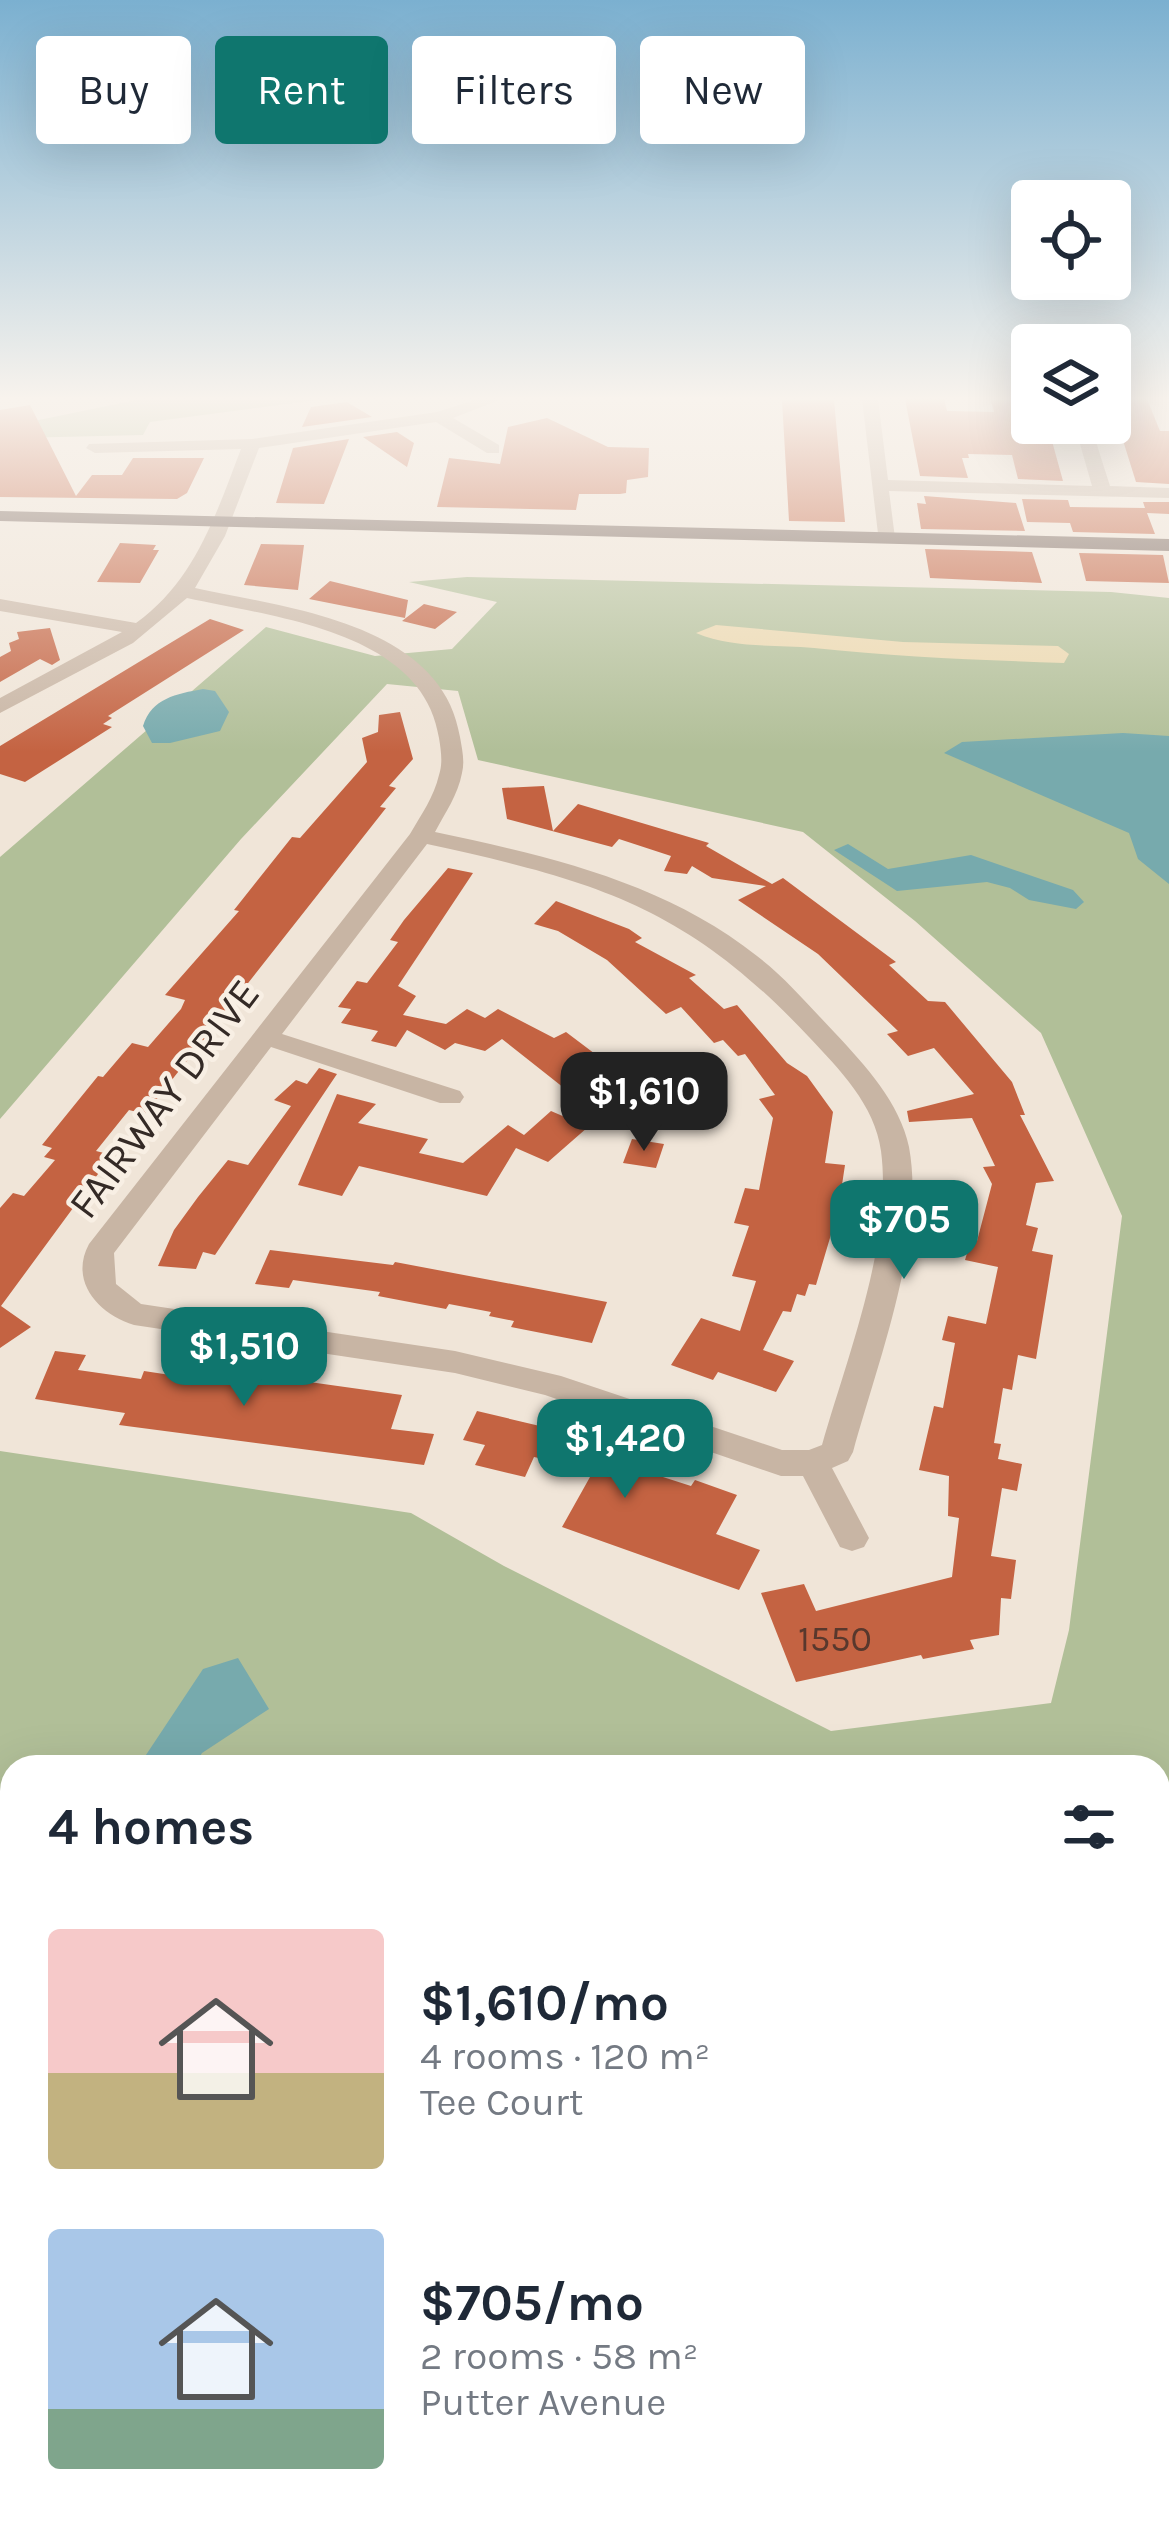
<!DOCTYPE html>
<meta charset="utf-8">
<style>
:root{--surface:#fff;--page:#f2f2f3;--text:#1f2937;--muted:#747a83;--accent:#0f766e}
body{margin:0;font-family:Karla,sans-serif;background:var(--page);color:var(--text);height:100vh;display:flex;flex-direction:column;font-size:45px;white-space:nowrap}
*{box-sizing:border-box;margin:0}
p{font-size:39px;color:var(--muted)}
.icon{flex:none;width:66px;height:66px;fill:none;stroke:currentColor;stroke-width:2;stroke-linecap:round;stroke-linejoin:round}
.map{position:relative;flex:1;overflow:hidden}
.details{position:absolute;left:0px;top:1755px;width:1170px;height:771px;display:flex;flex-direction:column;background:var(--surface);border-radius:36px 36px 0 0;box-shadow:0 12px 48px #0002}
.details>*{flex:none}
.banner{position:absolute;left:36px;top:36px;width:1098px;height:108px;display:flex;gap:24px}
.tools{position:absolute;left:1011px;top:180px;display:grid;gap:24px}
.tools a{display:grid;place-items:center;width:120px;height:120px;border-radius:12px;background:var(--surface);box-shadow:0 12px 48px #0002;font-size:60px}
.price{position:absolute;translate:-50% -102px;padding:0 27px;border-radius:24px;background:var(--accent);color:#fff;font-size:39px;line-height:78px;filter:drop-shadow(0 3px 6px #0008)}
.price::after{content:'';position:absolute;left:50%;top:72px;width:36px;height:27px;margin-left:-18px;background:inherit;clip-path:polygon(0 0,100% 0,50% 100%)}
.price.selected{background:#222;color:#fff}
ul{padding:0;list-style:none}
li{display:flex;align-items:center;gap:36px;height:300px;padding:0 48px}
li span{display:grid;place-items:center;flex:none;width:336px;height:240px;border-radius:12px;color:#555}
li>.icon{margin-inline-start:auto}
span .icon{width:144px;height:144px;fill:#fffc;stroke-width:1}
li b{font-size:51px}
h2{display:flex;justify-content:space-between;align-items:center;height:144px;padding:0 48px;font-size:51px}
.tag{padding:0 42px;border-radius:12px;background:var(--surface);box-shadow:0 12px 48px #0002;font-size:42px;line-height:108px}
.tag.selected{background:var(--accent);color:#fff}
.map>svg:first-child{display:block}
.green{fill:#b1bf98;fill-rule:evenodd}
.sand{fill:#ecd8ae}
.water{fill:#77aaad}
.building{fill:#c46342}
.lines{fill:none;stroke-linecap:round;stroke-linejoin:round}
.minor{fill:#c8b5a4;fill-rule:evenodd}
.major{fill:#756157;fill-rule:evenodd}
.labels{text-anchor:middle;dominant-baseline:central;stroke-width:9;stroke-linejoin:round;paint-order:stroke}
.number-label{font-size:36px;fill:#58382d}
.street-label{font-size:42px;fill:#342a26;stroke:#f8efe4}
</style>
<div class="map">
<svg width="1169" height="2525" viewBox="0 0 1169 2525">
<rect width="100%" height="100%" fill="#f0e5d8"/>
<path class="green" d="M 141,399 L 325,399 L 150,422 L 143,435 L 16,438 L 34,421 Z
M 467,577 L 1111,592 L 1169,598 L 1169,2525 L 0,2525 L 0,1451 L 411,1513 L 504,1566 L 831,1731 L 1051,1703 L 1069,1630 L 1122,1216 L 1041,1033 L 915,921 L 803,832 L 478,760 L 458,691 L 387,684 L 241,839 L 0,1119 L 0,857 L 266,627 L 375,656 L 452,649 L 497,602 L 409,582 ZM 12,1767 L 1158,1767 L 1158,2514 L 12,2514 Z"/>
<path class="sand" d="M 716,625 L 903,642 L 1058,646 L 1069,654 L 1064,663 C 980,660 898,657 814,648 C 774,644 734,649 696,633 Z"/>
<path class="water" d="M 203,689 L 215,691 L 229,712 L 220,731 L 170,743 L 152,743 L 143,726 C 152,698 176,694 203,689 Z
M 1123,733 L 1169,736 L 1169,884 L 1138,859 L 1129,833 L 944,753 L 962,742 Z
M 848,844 L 888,869 L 971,855 L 1073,890 L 1084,902 L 1076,909 L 1029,900 L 1010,888 L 987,882 L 897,891 L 834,850 Z
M 238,1658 L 269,1709 L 202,1753 L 194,1767 L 138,1767 L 203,1669 Z"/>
<path class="building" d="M 905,399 L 944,399 L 947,411 L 994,412 L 991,400 L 1032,399 L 1032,423 L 1047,423 L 1063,481 L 1018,479 L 1012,455 L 968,454 L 969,458 L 962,458 L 968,478 L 920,476 Z
M 1110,399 L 1147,399 L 1160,431 L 1169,431 L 1169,484 L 1136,482 Z
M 782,400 L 834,400 L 845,522 L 789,521 Z
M 347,402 L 372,417 L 302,427 L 311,407 Z
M 30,405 L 76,496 L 92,475 L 122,475 L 133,458 L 204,458 L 187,493 L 177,499 L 0,497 L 0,410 Z
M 547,418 L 608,447 L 649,448 L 648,477 L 627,480 L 626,493 L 620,494 L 579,494 L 576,510 L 437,507 L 449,458 L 500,464 L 508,427 Z
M 397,432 L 414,443 L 407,467 L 363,437 Z
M 349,439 L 324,504 L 276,503 L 293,448 Z
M 924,496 L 1016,503 L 1025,531 L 921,529 L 917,503 L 926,504 Z
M 1022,499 L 1068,500 L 1070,507 L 1145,508 L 1143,502 L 1169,502 L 1169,514 L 1147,513 L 1155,534 L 1073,532 L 1070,523 L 1027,522 Z
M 120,543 L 156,545 L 153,550 L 159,550 L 140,583 L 97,582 Z
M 261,544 L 304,545 L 298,590 L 244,585 Z
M 925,549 L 1032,552 L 1042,583 L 930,578 Z
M 1079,553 L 1163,555 L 1169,583 L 1086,581 Z
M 330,581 L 408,600 L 405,618 L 309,599 Z
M 424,604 L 457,612 L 435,629 L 402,621 Z
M 210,619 L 244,630 L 108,716 L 112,718 L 103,724 L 112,727 L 25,782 L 0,774 L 0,746 Z
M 50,628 L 60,660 L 52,665 L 40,659 L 0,682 L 0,657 L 11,651 L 9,643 L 19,639 L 17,632 Z
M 400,712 L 413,759 L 389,786 L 396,788 L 380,807 L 386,808 L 145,1114 L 129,1110 L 96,1151 L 112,1155 L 1,1306 L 31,1327 L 0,1348 L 0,1208 L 13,1193 L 24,1196 L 55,1160 L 44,1157 L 52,1148 L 42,1145 L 98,1076 L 103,1077 L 132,1043 L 148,1047 L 181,1009 L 185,1000 L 165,995 L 239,911 L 234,910 L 292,837 L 300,838 L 367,762 L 362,738 L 378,732 L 379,715 Z
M 544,786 L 553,831 L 578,804 L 709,843 L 706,846 L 772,884 L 783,878 L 896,962 L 889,965 L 928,1001 L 945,1002 L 1012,1082 L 1025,1115 L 1020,1115 L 1054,1181 L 1036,1183 L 1026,1225 L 1038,1228 L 1032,1251 L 1053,1255 L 1036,1359 L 1018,1355 L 1012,1390 L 1003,1388 L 994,1443 L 1001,1444 L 998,1459 L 1022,1464 L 1017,1491 L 1002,1488 L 991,1556 L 1016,1560 L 1011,1599 L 1001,1598 L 999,1635 L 970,1640 L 974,1649 L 923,1659 L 921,1655 L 796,1682 L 761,1593 L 804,1584 L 816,1611 L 952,1577 L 959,1518 L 948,1516 L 949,1476 L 919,1470 L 934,1406 L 943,1408 L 955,1343 L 942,1340 L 948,1316 L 986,1324 L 998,1267 L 965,1260 L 971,1240 L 977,1241 L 992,1184 L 983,1167 L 995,1166 L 972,1118 L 909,1122 L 907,1111 L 974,1094 L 934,1048 L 908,1056 L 887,1034 L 898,1031 L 818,954 L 738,900 L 766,886 L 712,878 L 692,866 L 687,874 L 664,871 L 671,856 L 619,839 L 612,847 L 507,819 L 502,788 Z
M 448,868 L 473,873 L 398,986 L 416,996 L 403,1015 L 446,1024 L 467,1009 L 485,1018 L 498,1009 L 554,1038 L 566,1032 L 607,1063 L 595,1070 L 617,1086 L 583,1103 L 502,1039 L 485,1051 L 455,1043 L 445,1050 L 407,1030 L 396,1047 L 371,1041 L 378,1031 L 341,1023 L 351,1009 L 338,1007 L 357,981 L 367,983 L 398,942 L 390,940 L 404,920 Z
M 556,901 L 629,929 L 642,938 L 635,942 L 696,975 L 689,978 L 724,1009 L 737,1005 L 787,1063 L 807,1076 L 833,1112 L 825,1163 L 845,1165 L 838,1211 L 816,1285 L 809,1284 L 805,1296 L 797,1294 L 791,1312 L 783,1311 L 763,1350 L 794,1361 L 776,1392 L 718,1372 L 713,1380 L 671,1365 L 701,1318 L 740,1331 L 756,1281 L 732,1276 L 749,1226 L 734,1223 L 745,1188 L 759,1190 L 773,1118 L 759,1099 L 775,1095 L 745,1054 L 738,1056 L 723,1040 L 714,1043 L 681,1007 L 666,1014 L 607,960 L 558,931 L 534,924 Z
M 319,1068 L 337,1074 L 215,1255 L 203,1252 L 196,1269 L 158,1266 L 174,1230 L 198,1197 L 228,1160 L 248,1165 L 291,1106 L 274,1100 L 296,1080 L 307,1084 Z
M 337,1094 L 376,1104 L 358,1123 L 428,1139 L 419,1153 L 463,1163 L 508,1125 L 524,1135 L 551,1111 L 588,1127 L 548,1162 L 516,1148 L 487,1196 L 359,1166 L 342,1196 L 298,1185 Z
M 632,1139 L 664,1144 L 656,1168 L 623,1163 Z
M 270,1250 L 393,1265 L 395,1262 L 607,1302 L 592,1343 L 511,1327 L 514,1321 L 489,1316 L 491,1312 L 449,1304 L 446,1309 L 378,1296 L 380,1292 L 293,1280 L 289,1288 L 255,1284 Z
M 55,1351 L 86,1355 L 78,1370 L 141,1379 L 144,1371 L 190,1378 L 195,1366 L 402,1395 L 391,1429 L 434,1434 L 424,1465 L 119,1425 L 125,1413 L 35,1399 Z
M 477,1411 L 561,1431 L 559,1436 L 641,1463 L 638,1469 L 691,1486 L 695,1480 L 737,1495 L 716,1534 L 760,1550 L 739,1590 L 562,1527 L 590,1477 L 577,1473 L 580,1467 L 534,1457 L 525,1477 L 475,1465 L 485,1445 L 463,1440 Z"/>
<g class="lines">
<path class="minor" d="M 478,399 L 502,399 L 453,418 L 499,445 L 499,453 L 487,453 L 436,422 L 259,448 L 225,536 L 195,588 C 286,608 442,623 460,737 C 462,749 465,761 462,773 C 458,795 445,813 435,832 C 548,856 664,882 757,956 C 786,978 810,1007 835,1033 C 865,1065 900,1103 909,1147 C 926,1238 877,1364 853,1452 L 848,1461 L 832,1468 L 869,1538 L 864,1547 L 852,1551 L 840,1547 L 803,1476 L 781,1476 L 545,1395 L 455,1373 L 134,1325 C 98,1314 69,1281 89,1244 L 410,834 C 421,815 434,797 439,775 C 443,763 441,751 439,738 C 423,631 273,617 187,598 L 133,643 L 0,713 L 0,698 L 122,632 L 0,611 L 0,599 L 136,623 C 195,581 216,514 241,449 L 95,453 L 86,448 L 89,444 L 252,439 L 437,412 ZM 427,844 C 597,881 687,907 809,1037 C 839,1069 875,1105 881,1151 C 893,1242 847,1357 822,1445 L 809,1450 L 782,1450 L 561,1376 L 455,1351 L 141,1304 L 116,1284 L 114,1253 L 271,1047 L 440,1103 L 460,1103 L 464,1097 L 460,1091 L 282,1034 Z
M 862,399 L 878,399 L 888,480 L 1092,486 L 1074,423 L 1090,423 L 1110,486 L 1169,488 L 1169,498 L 889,491 L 895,538 L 879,542 Z"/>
<path class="major" d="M 0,511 L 1169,539 L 1169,551 L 0,521 Z"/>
</g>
<linearGradient id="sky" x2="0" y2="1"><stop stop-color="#7bb0d0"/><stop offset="0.53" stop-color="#f8f3ed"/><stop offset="1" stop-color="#f8f3ed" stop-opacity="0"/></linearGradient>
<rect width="1169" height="752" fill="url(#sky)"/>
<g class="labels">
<g class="number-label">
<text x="835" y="1639">1550</text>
</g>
<g class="street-label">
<text transform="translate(164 1099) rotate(-53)">FAIRWAY DRIVE</text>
</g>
</g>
</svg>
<div class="tools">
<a><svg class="icon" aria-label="locate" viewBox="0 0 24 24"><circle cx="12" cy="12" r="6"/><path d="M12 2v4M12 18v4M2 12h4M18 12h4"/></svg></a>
<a><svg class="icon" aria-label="layers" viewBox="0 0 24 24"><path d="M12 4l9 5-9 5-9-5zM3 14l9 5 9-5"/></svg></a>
</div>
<b class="price selected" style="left:644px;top:1154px">$1,610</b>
<b class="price" style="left:904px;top:1282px">$705</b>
<b class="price" style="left:244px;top:1409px">$1,510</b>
<b class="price" style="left:625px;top:1501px">$1,420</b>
<div class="banner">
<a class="tag">Buy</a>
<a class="tag selected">Rent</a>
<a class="tag">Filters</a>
<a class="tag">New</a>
</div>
<section class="details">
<h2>4 homes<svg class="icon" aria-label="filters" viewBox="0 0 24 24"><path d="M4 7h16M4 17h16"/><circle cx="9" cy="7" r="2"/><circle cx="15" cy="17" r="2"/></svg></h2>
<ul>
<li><span style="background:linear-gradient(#f6c9c9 60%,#c2b280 0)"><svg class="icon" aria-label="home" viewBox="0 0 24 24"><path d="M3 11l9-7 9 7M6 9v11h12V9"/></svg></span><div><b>$1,610/mo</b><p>4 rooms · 120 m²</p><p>Tee Court</p></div></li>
<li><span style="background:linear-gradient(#a9c7e8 75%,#7fa58c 0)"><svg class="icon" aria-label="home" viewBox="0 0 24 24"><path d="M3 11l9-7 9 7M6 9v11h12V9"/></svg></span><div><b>$705/mo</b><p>2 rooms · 58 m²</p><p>Putter Avenue</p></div></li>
</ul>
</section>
</div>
